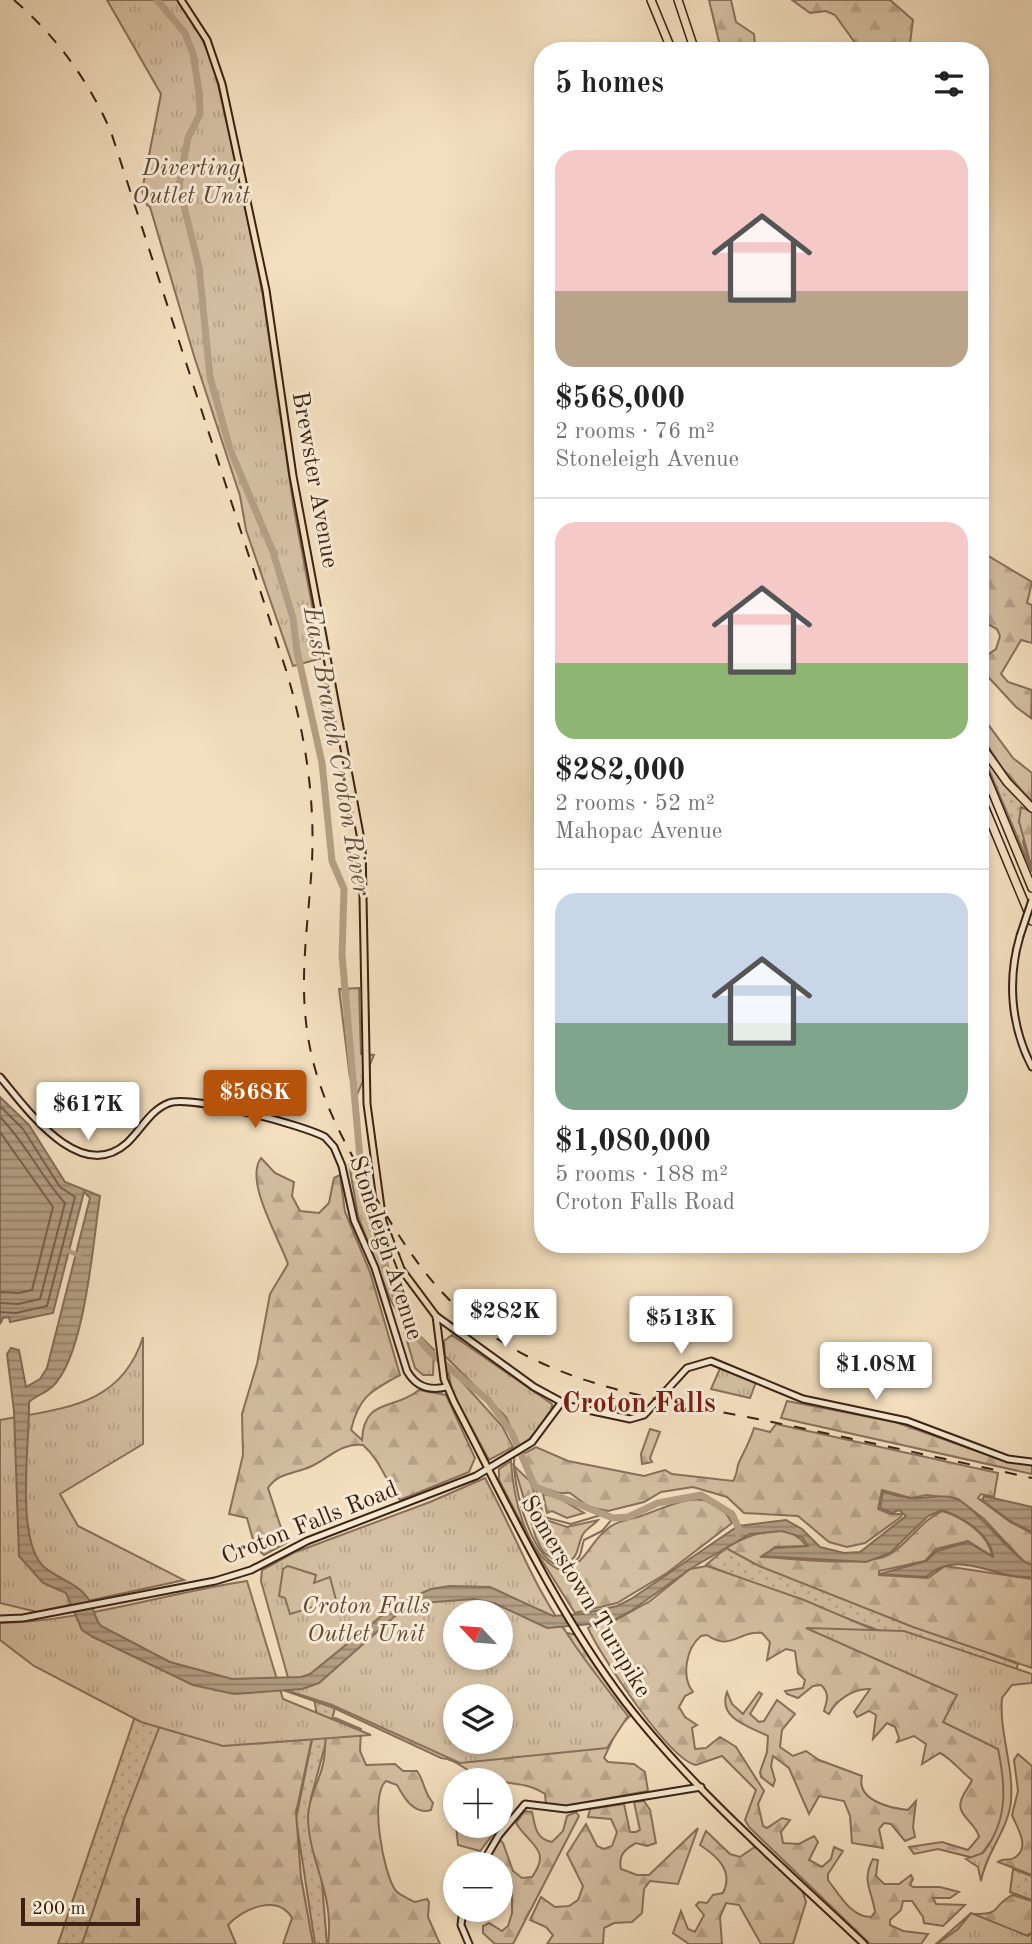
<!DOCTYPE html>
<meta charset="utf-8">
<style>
:root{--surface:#fff;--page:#f2f2f2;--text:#222;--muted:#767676;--line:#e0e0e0;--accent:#b45309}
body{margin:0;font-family:"Old Standard TT",serif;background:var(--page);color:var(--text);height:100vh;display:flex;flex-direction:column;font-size:26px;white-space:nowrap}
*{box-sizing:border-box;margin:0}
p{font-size:23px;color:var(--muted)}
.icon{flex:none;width:38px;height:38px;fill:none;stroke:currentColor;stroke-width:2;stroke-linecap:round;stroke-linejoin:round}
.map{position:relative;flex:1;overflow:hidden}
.panel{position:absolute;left:534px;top:42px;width:455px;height:1211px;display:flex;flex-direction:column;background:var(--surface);border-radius:28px;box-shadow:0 4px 10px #0003}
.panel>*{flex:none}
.needle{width:46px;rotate:296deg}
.fabs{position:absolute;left:443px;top:1600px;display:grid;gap:14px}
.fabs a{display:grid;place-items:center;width:70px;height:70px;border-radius:50%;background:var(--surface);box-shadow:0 4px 10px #0003;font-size:35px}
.scale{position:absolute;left:21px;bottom:18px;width:119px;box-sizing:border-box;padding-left:7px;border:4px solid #3b2212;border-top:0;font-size:19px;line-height:24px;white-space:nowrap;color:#3b2212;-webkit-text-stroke:5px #f7ead5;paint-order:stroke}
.price{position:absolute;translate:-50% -60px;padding:0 16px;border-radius:7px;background:#fff;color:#222;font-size:23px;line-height:46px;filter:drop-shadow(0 2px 4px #0008)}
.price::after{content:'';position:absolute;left:50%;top:42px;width:21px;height:16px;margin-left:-10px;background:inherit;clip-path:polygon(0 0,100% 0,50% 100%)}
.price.on{background:var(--accent);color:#fff}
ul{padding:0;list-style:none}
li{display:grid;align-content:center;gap:14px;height:371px;padding:0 21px}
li+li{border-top:2px solid var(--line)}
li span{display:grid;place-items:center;height:217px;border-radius:21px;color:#555}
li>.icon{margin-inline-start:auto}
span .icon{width:126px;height:126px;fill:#fffc;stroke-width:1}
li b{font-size:30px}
h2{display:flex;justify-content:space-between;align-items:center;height:84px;padding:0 21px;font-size:30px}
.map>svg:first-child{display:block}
.grass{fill:url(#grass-dots);stroke:#88705a;stroke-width:2}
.forest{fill:url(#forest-firs);stroke:#88705a;stroke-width:2;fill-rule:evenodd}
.park{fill:url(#park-tufts);stroke:#88705a;stroke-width:2;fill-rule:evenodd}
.garden{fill:#d4bfa2;stroke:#88705a;stroke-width:2}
.water{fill:url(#water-rules);stroke:#846d56;stroke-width:2}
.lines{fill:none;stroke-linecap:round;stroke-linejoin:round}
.shore{stroke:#78604b;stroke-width:2}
.stream{stroke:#846d56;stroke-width:2}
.canal{stroke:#b49f84;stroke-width:4.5}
.river{stroke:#b49f84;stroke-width:7}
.secondary-casing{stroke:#3b2212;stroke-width:9}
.primary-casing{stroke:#3b2212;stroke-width:9}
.highway-casing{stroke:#3b2212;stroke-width:10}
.secondary{stroke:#f7ead5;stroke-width:5}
.primary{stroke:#f3dfbf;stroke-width:5}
.highway{stroke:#f3dfbf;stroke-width:7}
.rail{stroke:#3b2212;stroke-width:2;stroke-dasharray:12 12;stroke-linecap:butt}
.secondary-bridge-casing{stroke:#3b2212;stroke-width:9;stroke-linecap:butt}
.secondary-bridge{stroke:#f7ead5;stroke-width:5}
.labels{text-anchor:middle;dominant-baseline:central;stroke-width:6;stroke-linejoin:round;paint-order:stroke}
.park-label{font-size:24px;font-style:italic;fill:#614936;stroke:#f7ead5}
.street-label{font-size:24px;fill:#3b2212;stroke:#f7ead5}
.water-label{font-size:26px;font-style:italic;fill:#654e3a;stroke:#f7ead5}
.quarter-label{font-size:28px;font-weight:bold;fill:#7a1f14;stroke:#f7ead5}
</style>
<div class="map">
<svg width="1032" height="1944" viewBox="0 0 1032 1944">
<defs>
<pattern id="grass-dots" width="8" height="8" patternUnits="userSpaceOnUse" patternTransform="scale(1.75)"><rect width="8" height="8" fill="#d4bfa2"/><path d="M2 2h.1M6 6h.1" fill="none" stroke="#b7a48a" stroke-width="1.8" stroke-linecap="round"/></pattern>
<pattern id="forest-firs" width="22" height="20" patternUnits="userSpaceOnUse" patternTransform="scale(1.75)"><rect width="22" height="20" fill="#d4bfa2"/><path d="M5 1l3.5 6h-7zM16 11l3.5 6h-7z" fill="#b7a48a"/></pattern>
<pattern id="park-tufts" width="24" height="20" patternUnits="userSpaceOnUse" patternTransform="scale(1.75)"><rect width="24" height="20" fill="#d4bfa2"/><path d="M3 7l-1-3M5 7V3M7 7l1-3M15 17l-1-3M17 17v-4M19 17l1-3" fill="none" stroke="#b7a48a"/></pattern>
<pattern id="water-rules" width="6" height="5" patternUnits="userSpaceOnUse" patternTransform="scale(1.75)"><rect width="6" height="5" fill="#b49f84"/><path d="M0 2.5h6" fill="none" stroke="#94816b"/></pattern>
</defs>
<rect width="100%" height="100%" fill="#f3dfbf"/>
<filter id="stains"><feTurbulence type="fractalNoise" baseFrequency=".00286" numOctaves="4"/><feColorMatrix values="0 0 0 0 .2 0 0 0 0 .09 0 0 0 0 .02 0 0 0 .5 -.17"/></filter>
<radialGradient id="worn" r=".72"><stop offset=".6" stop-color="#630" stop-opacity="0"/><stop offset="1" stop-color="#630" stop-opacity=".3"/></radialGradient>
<path class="grass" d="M 981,751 L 1003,782 L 1031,811 L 1023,842 L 1032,872 Z
M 726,1548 L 760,1566 L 1018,1664 L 1014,1676 L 901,1639 L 706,1565 Z
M 152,1666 L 177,1680 L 90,1944 L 58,1944 Z
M 312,1687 L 335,1708 L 311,1798 L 309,1830 L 321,1872 L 327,1944 L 315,1944 L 296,1819 L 317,1715 Z
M 1013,1869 L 1032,1876 L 1032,1900 L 1010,1892 Z"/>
<path class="forest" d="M 709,0 L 731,0 L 736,22 L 754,34 L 755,45 L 737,51 L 721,50 Z
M 792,0 L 890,0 L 913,20 L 909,51 L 861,51 L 835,15 L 826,11 L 810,13 Z
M 980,551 L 1032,582 L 1027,603 L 1032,605 L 1032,643 L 1021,640 L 1001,674 L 1008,682 L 1032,690 L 1031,718 L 1016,707 L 980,668 L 980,660 L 996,649 L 1000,636 L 997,629 L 980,620 Z
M 980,691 L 988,702 L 982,716 L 1013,758 L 1032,773 L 1032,802 L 1003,769 L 980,734 Z
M 1021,807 L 1032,812 L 1032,869 L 1019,821 Z
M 261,1158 L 275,1173 L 294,1182 L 292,1196 L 300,1211 L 319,1213 L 329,1203 L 334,1178 L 340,1175 L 345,1212 L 370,1272 L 400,1375 C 371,1391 359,1396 351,1430 L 362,1440 C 364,1397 394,1411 419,1390 L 446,1395 L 475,1458 L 469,1472 L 400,1500 C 386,1482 381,1461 363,1445 C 340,1443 331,1457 312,1466 C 295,1474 279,1472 268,1488 L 286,1543 L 264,1555 L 255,1547 L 247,1518 L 229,1514 L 243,1455 L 242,1414 L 257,1364 L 270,1294 L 288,1264 C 279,1238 244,1181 261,1158 Z
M 787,1401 L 895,1422 L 1005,1461 L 1032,1464 L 1032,1474 L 781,1418 Z
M 776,1424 L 998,1473 L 994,1497 L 981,1494 L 978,1498 L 1010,1522 L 1032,1533 L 1032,1564 L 1025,1563 L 984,1519 L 958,1499 L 927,1495 L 911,1498 L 882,1490 L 878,1509 L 890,1514 L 902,1514 L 901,1517 L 865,1543 L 847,1547 L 829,1542 L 798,1516 L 744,1513 L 727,1497 L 693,1487 L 661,1492 L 644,1502 L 608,1511 L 589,1507 L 570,1493 L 559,1493 L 537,1486 L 523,1454 L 536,1447 L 568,1461 L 644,1476 L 665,1470 L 672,1474 L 733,1481 C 738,1474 736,1467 740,1460 C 745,1450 750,1441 754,1428 L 770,1432 Z
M 650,1429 L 660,1432 L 650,1458 L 652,1462 L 642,1464 L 641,1454 Z
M 511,1461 C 513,1495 525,1553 558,1569 C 583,1571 589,1543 606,1530 C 615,1521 629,1520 641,1516 C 673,1505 710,1482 732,1523 L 667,1573 L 617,1603 L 575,1613 L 534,1548 L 499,1480 L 499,1469 Z
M 514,1466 L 530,1481 L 543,1519 L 567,1527 L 598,1520 C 593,1526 585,1529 582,1536 C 575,1553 580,1560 559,1563 L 543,1552 L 536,1538 Z
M 543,1494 L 557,1497 L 584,1513 L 567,1518 L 552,1511 L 547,1513 Z
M 942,1511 C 962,1517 989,1534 992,1556 L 968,1541 L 936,1549 L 925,1561 L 879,1571 L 879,1575 L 928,1578 L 945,1566 L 1032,1579 L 1032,1668 L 913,1627 L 759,1566 L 726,1548 C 748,1535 788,1518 806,1546 L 775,1547 L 762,1557 C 793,1558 868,1569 892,1553 C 911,1540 922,1520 942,1511 Z
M 707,1566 L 804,1600 L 945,1660 L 1005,1751 L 1005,1814 L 996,1834 L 978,1859 L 938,1849 L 914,1854 L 909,1847 L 942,1842 L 968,1850 L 979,1837 C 977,1824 956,1815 961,1801 C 962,1795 969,1787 972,1780 C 961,1772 952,1759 940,1753 L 922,1764 L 926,1744 L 914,1736 L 897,1742 L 899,1738 L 895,1727 L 887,1723 L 873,1739 L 876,1715 L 869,1711 L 857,1717 L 854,1712 L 870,1689 C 854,1688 836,1700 829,1714 L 824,1711 C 827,1701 830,1693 821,1685 L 813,1686 L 798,1698 L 787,1694 L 785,1691 L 803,1688 L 805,1680 L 798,1673 L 795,1651 L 786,1649 L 767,1660 L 770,1642 L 762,1633 C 739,1630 731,1652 707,1635 L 701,1636 C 686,1648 681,1677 693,1692 L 685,1696 L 679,1707 L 685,1717 L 697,1725 L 692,1728 L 695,1749 L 706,1748 L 720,1737 L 736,1747 L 764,1791 L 758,1804 L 763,1826 L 767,1828 L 782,1818 L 790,1820 L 781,1832 L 783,1843 L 799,1844 L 814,1836 L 818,1842 L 809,1860 L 822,1867 L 831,1859 L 834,1847 L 843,1851 L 828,1874 L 828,1880 C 839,1894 851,1917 871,1917 L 875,1912 C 872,1890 861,1881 873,1859 L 878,1860 L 876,1876 L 884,1884 L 899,1884 L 911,1875 L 913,1879 L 910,1885 L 913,1887 L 940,1887 L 959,1892 L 950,1898 L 933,1898 L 936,1904 L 965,1905 L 943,1926 L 924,1923 L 923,1917 L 912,1901 L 903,1901 L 901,1910 L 890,1920 L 890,1925 L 903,1931 L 928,1934 L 921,1944 L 870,1944 L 749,1827 L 745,1820 L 756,1790 L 722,1756 L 696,1765 C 669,1760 600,1655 588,1628 L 593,1624 L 614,1621 L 650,1601 L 690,1569 Z
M 477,1599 L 554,1630 L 576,1635 L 631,1715 L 618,1728 L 604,1758 L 608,1762 L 634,1764 L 645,1772 L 648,1791 L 565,1806 L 546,1805 L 545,1794 C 526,1781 503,1784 485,1779 C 469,1774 457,1759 441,1758 L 334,1708 L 286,1691 ZM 455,1612 L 500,1612 L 500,1657 L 455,1657 ZM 455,1696 L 500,1696 L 500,1741 L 455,1741 Z
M 177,1681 L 313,1733 L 296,1813 L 301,1877 L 313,1944 L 283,1944 L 292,1918 C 278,1893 242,1909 228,1925 L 236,1944 L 82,1944 L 124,1819 Z
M 727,1692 L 732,1704 L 743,1714 L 759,1692 L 762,1694 L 750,1714 L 759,1722 L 764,1721 L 777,1700 L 795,1714 L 782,1730 L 780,1747 L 793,1756 L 806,1751 L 819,1760 L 862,1776 C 856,1800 889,1808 908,1810 L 916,1801 L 913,1827 L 915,1837 L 905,1841 L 891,1824 L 884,1823 L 879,1829 L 883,1848 L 852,1843 L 850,1816 L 844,1801 L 819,1796 L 809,1814 L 789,1768 L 773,1756 L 771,1766 L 775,1780 L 773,1786 L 761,1777 L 760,1772 L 767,1752 L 768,1736 C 751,1727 717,1719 727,1692 Z
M 335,1718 L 361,1729 L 360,1751 L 366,1765 L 395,1764 L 403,1771 L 417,1771 C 425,1782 423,1791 433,1803 L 431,1810 C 414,1815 404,1798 397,1785 L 386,1781 C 369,1795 383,1874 396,1891 C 401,1896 409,1899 415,1902 L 427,1899 L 429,1902 L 428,1917 L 440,1944 L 328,1944 C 335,1892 308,1861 308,1816 C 309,1795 319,1783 323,1764 C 327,1749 322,1730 335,1718 Z
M 1018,1754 L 1032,1766 L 1032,1875 L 998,1862 C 1003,1858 1009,1861 1014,1858 C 1032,1848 1016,1826 1012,1815 L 1018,1791 L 1014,1760 Z
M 644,1801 L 650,1810 L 656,1843 L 647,1846 L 636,1843 C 625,1849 618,1855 621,1869 L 637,1875 L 649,1875 L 698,1828 L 678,1884 L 650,1881 L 644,1889 L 642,1913 L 632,1922 L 614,1923 L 604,1928 L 603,1944 L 547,1944 L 553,1935 L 546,1927 L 530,1920 L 541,1897 L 555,1907 L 569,1906 L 578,1900 L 583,1886 L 567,1854 L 586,1824 L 597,1846 L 604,1849 L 612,1846 L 617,1832 L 611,1819 L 588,1817 L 590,1809 L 624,1804 L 630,1832 L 636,1832 L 640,1830 L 634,1802 Z
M 525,1811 L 532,1812 C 535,1825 535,1839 552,1842 L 563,1831 L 567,1816 L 576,1812 L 579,1816 L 513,1944 L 495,1944 L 483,1933 L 483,1926 L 489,1923 L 502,1931 L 508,1926 L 512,1913 L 512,1881 L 501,1876 L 500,1864 L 486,1864 L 500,1840 L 503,1843 L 513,1871 L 522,1878 L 532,1877 C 552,1849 530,1846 516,1823 Z
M 456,1825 L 500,1825 L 480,1851 L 458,1845 Z
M 706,1831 L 730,1854 L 740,1857 L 756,1846 L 802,1890 L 806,1902 L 793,1944 L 761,1944 L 739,1905 L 726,1903 L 720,1917 L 722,1944 L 689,1944 L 673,1933 L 681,1911 L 688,1929 L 695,1932 L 704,1915 L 696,1905 L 699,1902 L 707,1903 L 713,1895 L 723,1893 C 734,1871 717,1856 700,1845 Z
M 1012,1895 L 1032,1901 L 1032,1932 L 1015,1944 L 936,1944 L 970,1914 C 1006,1914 988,1909 1012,1895 Z"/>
<path class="park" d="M 107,0 L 178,0 L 193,17 L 214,67 L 237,168 L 263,296 L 294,509 L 322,658 L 293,666 L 246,530 L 240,496 L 194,356 L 150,207 L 147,205 L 142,191 L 161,94 Z
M 359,988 L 361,1054 L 374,1055 L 356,1097 L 355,1079 L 350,1078 L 339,989 Z
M 357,1159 L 358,1182 L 374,1242 L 396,1301 L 404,1320 L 434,1350 L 433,1375 L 423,1375 L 415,1368 L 399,1314 L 390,1299 L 358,1216 L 349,1164 Z
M 452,1335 L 552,1404 L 552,1409 L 532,1437 L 519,1446 L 506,1417 L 445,1356 L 444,1341 Z
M 143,1337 L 143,1444 L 60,1494 L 78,1526 L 184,1580 L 37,1612 L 0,1603 L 0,1420 C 62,1408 121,1407 143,1337 Z
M 447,1365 L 502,1426 L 513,1447 L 489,1460 L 452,1391 Z
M 721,1366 L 756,1382 L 750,1398 L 711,1389 Z
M 485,1478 C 501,1508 515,1539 530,1570 C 555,1622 592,1670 628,1716 L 607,1748 L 460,1763 L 332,1705 L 292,1692 L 261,1581 L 262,1570 L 293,1553 L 430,1502 ZM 455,1612 L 500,1612 L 500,1657 L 455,1657 ZM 455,1696 L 500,1696 L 500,1741 L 455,1741 Z
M 247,1581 L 283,1699 L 371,1735 L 223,1746 L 141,1722 L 34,1666 L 0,1640 L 0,1623 C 79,1622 167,1593 247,1581 Z
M 806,1628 L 904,1631 L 1032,1674 L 1032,1683 L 1012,1685 L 1002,1698 C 999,1732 1014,1767 1011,1801 C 1008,1831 986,1852 981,1881 L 978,1867 L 966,1859 L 983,1853 C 1008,1821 1006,1787 998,1749 L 943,1722 L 957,1695 Z
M 971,1913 L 1028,1936 L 1032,1933 L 1032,1944 L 937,1944 L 958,1929 Z"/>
<path class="garden" d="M 288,1566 L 316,1575 L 314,1583 L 330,1577 L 336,1600 L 290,1614 L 285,1598 L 279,1596 L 283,1569 Z"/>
<path class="water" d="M 0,1097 L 29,1125 L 65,1182 L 100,1196 C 93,1242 85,1357 52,1387 C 45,1393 36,1396 29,1402 C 30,1442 15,1537 43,1566 C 56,1578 77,1583 87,1597 C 94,1606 93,1617 101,1626 L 170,1662 L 232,1679 L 301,1677 L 310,1674 L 396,1604 L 431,1589 L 450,1586 L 490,1587 L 553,1616 L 581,1614 L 617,1606 L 631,1599 L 738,1526 L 786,1520 L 802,1529 L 820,1547 L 844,1553 L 860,1552 L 906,1516 L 899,1510 L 892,1513 L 880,1508 L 883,1492 C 892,1494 901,1497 910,1498 C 926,1500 943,1492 959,1500 C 980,1512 1016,1562 1032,1565 L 1032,1577 C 994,1580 959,1547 926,1577 L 880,1574 L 926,1561 L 937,1551 L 968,1542 L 993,1557 C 991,1534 962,1517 942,1510 L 928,1516 L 890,1553 L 866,1562 L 762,1556 L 775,1548 L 808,1546 L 802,1537 L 782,1531 L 750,1534 L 690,1569 L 631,1611 L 612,1621 L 591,1624 L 547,1628 L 494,1603 L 474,1599 L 422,1603 L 395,1616 L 319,1683 L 302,1689 L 234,1694 L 193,1685 L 93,1637 L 82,1630 L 66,1593 L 43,1583 L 19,1556 L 14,1411 L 7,1354 L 11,1348 L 19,1350 L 26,1387 L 40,1379 L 47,1368 L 90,1198 L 84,1192 L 53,1313 L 10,1322 L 9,1317 L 3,1318 L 0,1324 Z
M 984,1496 L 1032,1507 L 1032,1532 L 1010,1521 L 982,1500 Z"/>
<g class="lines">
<path class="shore" d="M 0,1106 L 23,1129 L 60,1187 L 75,1197 L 47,1306 L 16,1313 L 0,1312
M 0,1117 C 26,1143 41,1177 65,1203 L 40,1299 L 18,1304 L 0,1303
M 0,1132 L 53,1207 L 32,1290 L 19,1293 L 0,1292"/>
<path class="stream" d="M 515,1454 C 509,1477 534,1577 568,1565 C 572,1563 579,1559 580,1555 C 582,1550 582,1545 584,1540 L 602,1531 L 613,1518
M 535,1487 L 544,1517 L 571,1524 L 601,1515"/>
<path class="canal" d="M 69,1251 L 81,1257"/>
<path class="river" d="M 157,0 L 185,33 L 193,54 L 199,91 L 200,114 L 188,138 L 179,186 L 199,267 L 210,377 L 230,449 L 273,552 L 293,618 L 297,651 L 322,763 L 332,861 L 344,889 L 342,955 L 363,1192 L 399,1310 L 412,1331 L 430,1352 L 488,1400 L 512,1433 L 535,1487 L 613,1518 L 628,1517 L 658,1503 L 701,1495 L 732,1514 L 740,1531 L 738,1533"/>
<g class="secondary-casing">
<path id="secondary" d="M 1020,936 C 1007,980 1011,1027 1032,1067
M 0,1077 C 27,1109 80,1185 127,1143 C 141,1130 150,1110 169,1103 C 191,1095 303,1125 325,1137 L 334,1147 L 342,1166 L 354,1220 L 375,1268 L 407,1371 C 416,1387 429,1391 446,1387
M 436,1316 L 534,1387 L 569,1406 L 630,1419 L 644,1415 L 659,1399
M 664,1393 L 687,1368 L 711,1361 L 803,1399 L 907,1421 L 1008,1459 L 1032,1462
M 0,1619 L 23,1618 L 215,1581 L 251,1570 L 307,1541 L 476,1476 L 532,1442 L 561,1403
M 482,1864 L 499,1835 L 525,1804 L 566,1809 L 701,1787
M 463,1909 L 461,1925 L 469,1944"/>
</g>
<g class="primary-casing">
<path id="primary" d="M 181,0 L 207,40 L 222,84 L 266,290 L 293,476 L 362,845 L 367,1104 L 383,1222 L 401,1269 L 436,1316 L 444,1379 L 454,1402 C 507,1504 556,1611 625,1702 C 691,1788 785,1869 864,1944"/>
</g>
<g class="highway-casing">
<path id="highway" d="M 651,0 L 672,51
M 678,0 L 695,51
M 980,744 L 1007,782 L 1032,808
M 980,762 L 1032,888
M 980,796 L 1032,921"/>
</g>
<use href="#secondary" class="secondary"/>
<use href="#primary" class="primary"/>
<use href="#highway" class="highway"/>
<path class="rail" d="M 14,0 C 56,36 89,81 111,132 L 286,670 C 305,733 315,796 312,862 C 309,918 299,974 307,1030 C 315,1090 342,1139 372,1191 C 404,1246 436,1297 490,1334 C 572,1391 677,1402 772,1422 C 859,1440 945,1459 1032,1478"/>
<g class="secondary-bridge-casing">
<path id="secondary-bridge" d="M 1020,936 L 1032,900"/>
</g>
<use href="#secondary-bridge" class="secondary-bridge"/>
</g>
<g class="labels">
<g class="park-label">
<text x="191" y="169">Diverting<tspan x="191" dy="28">Outlet Unit</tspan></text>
<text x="366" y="1607">Croton Falls<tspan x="366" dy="28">Outlet Unit</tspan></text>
</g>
<g class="street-label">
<text transform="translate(314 480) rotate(80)">Brewster Avenue</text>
<text transform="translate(385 1248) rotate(72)">Stoneleigh Avenue</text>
<text transform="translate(310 1524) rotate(-22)">Croton Falls Road</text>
<text transform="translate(585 1597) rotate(59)">Somerstown Turnpike</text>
</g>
<g class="water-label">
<text transform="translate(336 751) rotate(80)">East Branch Croton River</text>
</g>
<g class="quarter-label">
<text x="639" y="1405">Croton Falls</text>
</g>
</g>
<rect width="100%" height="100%" filter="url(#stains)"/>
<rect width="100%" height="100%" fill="url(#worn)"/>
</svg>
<div class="fabs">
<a><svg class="needle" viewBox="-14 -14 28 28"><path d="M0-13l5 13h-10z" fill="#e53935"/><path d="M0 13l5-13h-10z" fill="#767676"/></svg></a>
<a><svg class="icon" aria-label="layers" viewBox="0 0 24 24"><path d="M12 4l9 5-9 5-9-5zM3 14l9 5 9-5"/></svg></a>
<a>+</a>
<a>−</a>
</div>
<div class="scale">200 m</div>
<b class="price on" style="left:255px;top:1130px">$568K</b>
<b class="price" style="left:88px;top:1142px">$617K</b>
<b class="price" style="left:505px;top:1349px">$282K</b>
<b class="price" style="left:681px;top:1356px">$513K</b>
<b class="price" style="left:876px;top:1402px">$1.08M</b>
<section class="panel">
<h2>5 homes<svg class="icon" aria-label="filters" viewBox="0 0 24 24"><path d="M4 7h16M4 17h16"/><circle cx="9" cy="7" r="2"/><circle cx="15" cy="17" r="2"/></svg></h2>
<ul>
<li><span style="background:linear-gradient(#f6c9c9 65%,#b9a48a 0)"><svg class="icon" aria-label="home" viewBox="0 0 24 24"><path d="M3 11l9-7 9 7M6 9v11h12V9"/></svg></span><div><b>$568,000</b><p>2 rooms · 76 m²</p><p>Stoneleigh Avenue</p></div></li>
<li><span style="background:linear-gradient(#f6c9c9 65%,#8fb573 0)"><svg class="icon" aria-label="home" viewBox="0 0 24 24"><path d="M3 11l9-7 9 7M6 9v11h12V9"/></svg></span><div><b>$282,000</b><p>2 rooms · 52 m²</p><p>Mahopac Avenue</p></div></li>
<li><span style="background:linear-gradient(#c9d6e8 60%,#7fa58c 0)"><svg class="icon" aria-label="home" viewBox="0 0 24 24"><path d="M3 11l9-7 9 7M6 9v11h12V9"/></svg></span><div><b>$1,080,000</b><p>5 rooms · 188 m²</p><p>Croton Falls Road</p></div></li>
</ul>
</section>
</div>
